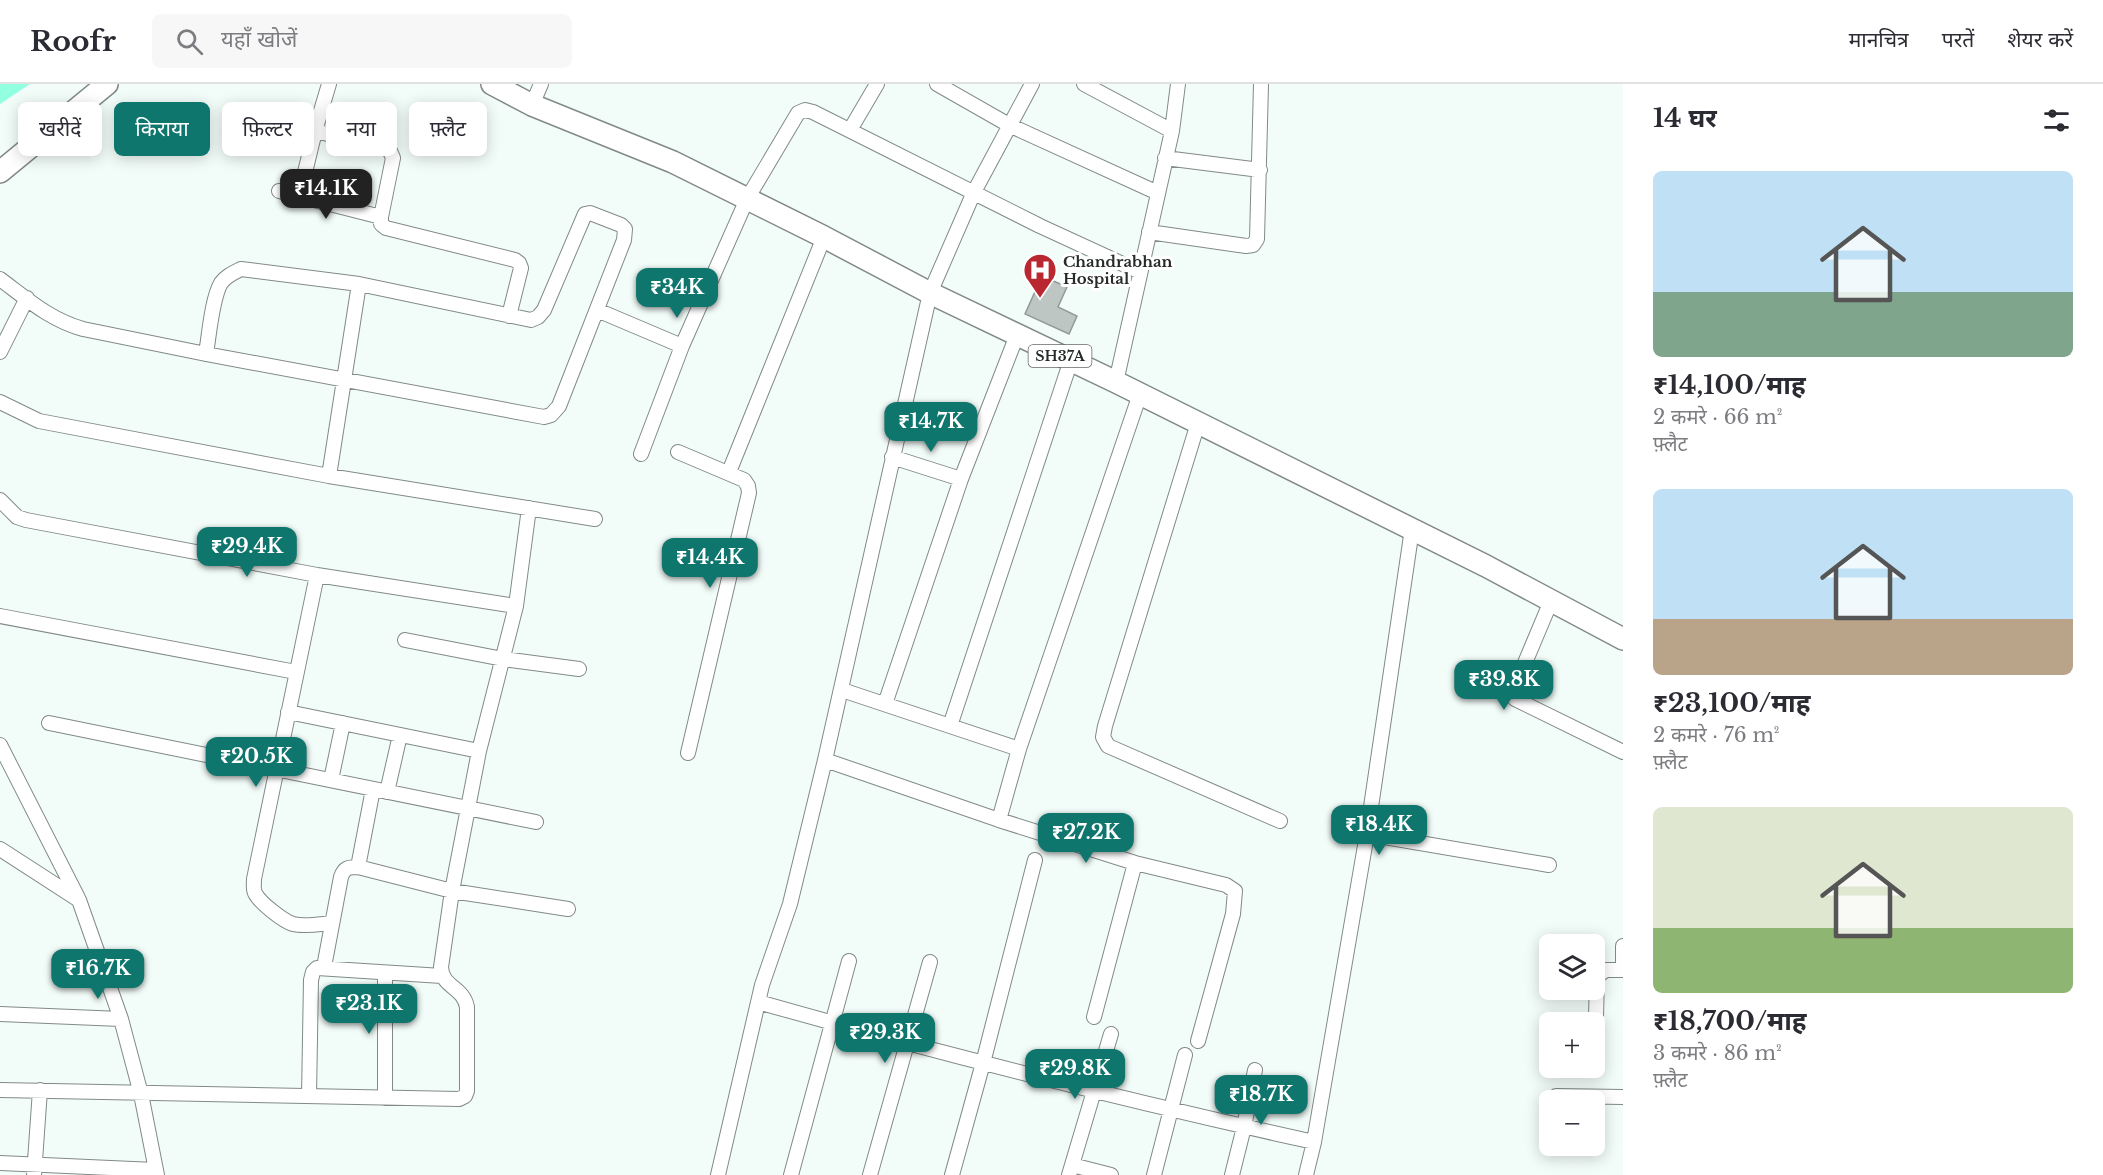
<!DOCTYPE html>
<html lang="hi">
<meta charset="utf-8">
<style>
:root{--surface:#fff;--page:#f7f7f7;--text:#2b2b33;--muted:#7c7c81;--line:#e1e1e2;--accent:#0f766e}
body{margin:0;font-family:"Libre Baskerville","Noto Sans Devanagari",serif;background:var(--page);color:var(--text);height:100vh;display:flex;flex-direction:column;font-size:22px;white-space:nowrap}
*{box-sizing:border-box;margin:0}
p{font-size:20px;color:var(--muted)}
.icon{flex:none;width:33px;height:33px;fill:none;stroke:currentColor;stroke-width:2;stroke-linecap:round;stroke-linejoin:round}
.map{position:relative;flex:1;overflow:hidden}
.details{display:flex;flex-direction:column;background:var(--surface);width:480px}
.details>*{flex:none}
.guide{position:absolute;left:18px;top:18px;width:570px;height:54px;display:flex;gap:12px}
.controls{position:absolute;left:1539px;top:850px;display:grid;gap:12px}
.controls a{display:grid;place-items:center;width:66px;height:66px;border-radius:9px;background:var(--surface);box-shadow:0 3px 15px #0003;font-size:30px}
.price{position:absolute;translate:-50% -51px;padding:0 14px;border-radius:12px;background:var(--accent);color:#fff;font-size:20px;line-height:39px;filter:drop-shadow(0 2px 3px #0008)}
.price::after{content:'';position:absolute;left:50%;top:36px;width:18px;height:14px;margin-left:-9px;background:inherit;clip-path:polygon(0 0,100% 0,50% 100%)}
.price.current{background:#222;color:#fff}
ul{padding:0;list-style:none}
li{display:grid;align-content:center;gap:12px;height:318px;padding:0 30px}
li span{display:grid;place-items:center;height:186px;border-radius:9px;color:#555}
li>.icon{margin-inline-start:auto}
span .icon{width:108px;height:108px;fill:#fffc;stroke-width:1}
li b{font-size:26px}
h2{display:flex;justify-content:space-between;align-items:center;height:72px;padding:0 30px;font-size:26px}
.chip{padding:0 21px;border-radius:9px;background:var(--surface);box-shadow:0 3px 15px #0003;font-size:21px;line-height:54px}
.chip.current{background:var(--accent);color:#fff}
header{display:flex;align-items:center;gap:36px;box-sizing:border-box;height:84px;padding:0 30px;background:var(--surface);border-bottom:2px solid var(--line)}
header strong{font-size:28px}
nav{display:flex;gap:33px;margin-inline-start:auto;font-size:21px}
.search{width:420px;height:54px;background:var(--page);display:flex;align-items:center;gap:15px;box-sizing:border-box;padding:0 21px;border-radius:9px;color:var(--muted);font-size:22px}
main{display:flex;flex:1;min-height:0}
.map>svg:first-child{display:block}
.green{fill:#92ffe0}
.building{fill:#bdc6c3;stroke:#929a97;stroke-width:1.5}
.lines{fill:none;stroke-linecap:round;stroke-linejoin:round}
.street-casing{stroke:#828a88;stroke-width:16}
.primary-casing{stroke:#828a88;stroke-width:24}
.street{stroke:#fff;stroke-width:14}
.primary{stroke:#fff;stroke-width:21}
.labels{text-anchor:middle;dominant-baseline:central;stroke-width:6;stroke-linejoin:round;paint-order:stroke}
.shield{fill:#fff;stroke:#676a68;stroke-width:1.5}
.shield-label{font-size:14px;font-weight:bold;fill:#262a28}
.poi-label{font-size:15px;font-weight:bold;fill:#262a28;stroke:#fff;text-anchor:start}
</style>
<header>
<strong>Roofr</strong>
<div class="search"><svg class="icon" aria-label="search" viewBox="0 0 24 24"><circle cx="10" cy="10" r="6"/><path d="M15 15l6 6"/></svg>यहाँ खोजें</div>
<nav><a>मानचित्र</a><a>परतें</a><a>शेयर करें</a></nav>
</header>
<main>
<div class="map">
<svg width="1623" height="1091" viewBox="0 0 1623 1091">
<rect width="100%" height="100%" fill="#f2fcf8"/>
<path class="green" d="M 0,0 L 30,0 L 0,20 Z"/>
<path class="building" d="M 1042,192 L 1067,203 L 1058,223 L 1077,232 L 1069,250 L 1025,230 Z"/>
<g class="lines">
<g class="street-casing">
<path id="street" d="M 937,0 L 1009,41 L 1158,109
M 1084,0 L 1172,47
M 532,21 L 541,0
M 850,46 L 877,0
M 315,47 L 383,63 L 390,67 L 393,74 L 381,133 L 381,140 L 386,144 L 515,176 L 519,179 L 521,184 L 509,232
M 1165,74 L 1260,86
M 279,107 L 381,133
M 299,113 L 315,47 L 329,0
M 1149,148 L 1246,162 L 1253,161 L 1257,155 L 1261,0
M 0,195 C 27,215 50,236 83,245 L 206,270 L 544,333 L 551,331 L 559,322 L 624,156 L 625,145 L 621,141 L 590,129 L 585,130 L 544,226 L 538,233 L 531,236 L 359,200 L 241,185 C 233,189 226,192 221,199 C 212,214 209,252 206,270
M 597,226 L 682,262
M 0,268 L 27,214
M 1116,298 L 1172,47 L 1178,0
M 0,318 L 39,337 L 329,392 L 595,435
M 1198,339 L 1105,642 L 1103,653 L 1108,662 L 1280,737
M 678,368 L 744,396 L 748,402 L 749,409 L 688,669
M 641,370 L 682,262 L 747,115 L 798,29 L 805,26 L 813,28 L 1040,142 L 1140,188
M 892,373 L 961,395
M 729,388 L 824,153
M 329,392 L 359,200
M 0,416 L 17,433 L 26,436 L 317,491 L 516,522
M 317,491 L 254,795 C 254,800 253,805 255,809 C 259,818 283,837 293,840 C 305,843 320,840 332,839
M 1551,517 L 1514,605 L 1515,615 L 1623,668
M 0,532 L 296,588
M 405,556 L 503,575 L 579,585
M 842,606 L 1019,665
M 885,620 L 961,395 L 1017,251
M 288,628 L 479,667
M 49,639 L 536,738
M 950,642 L 1071,276
M 0,661 L 78,814
M 825,676 L 999,736 L 1135,779 L 1226,801 L 1235,807 L 1233,830 L 1198,957
M 331,696 L 343,639
M 387,708 L 400,651
M 999,736 L 1019,665 L 1140,310
M 1367,750 L 1549,781
M 0,765 L 79,816 L 121,935 L 141,1010 L 157,1091
M 358,783 L 373,705
M 1623,862 L 1623,882
M 324,883 L 341,793 C 344,784 348,783 358,783 L 452,807 L 568,825
M 385,889 L 385,1014
M 758,918 C 942,970 1127,1017 1314,1058
M 0,930 L 121,935
M 1094,933 L 1135,779
M 1595,975 L 1597,892 L 1606,886 L 1623,886
M 0,1006 L 459,1015 L 465,1012 L 467,1007 L 467,923 C 463,902 442,904 441,883 L 452,807 L 479,667 L 516,522 L 529,424
M 309,1012 L 311,896 L 313,888 L 317,884 L 442,892
M 1556,1012 L 1623,1013
M 0,1079 L 155,1086
M 1072,1081 L 1111,1091
M 34,1091 L 40,1006
M 718,1091 L 762,901 L 790,820 L 825,676 L 930,209 L 974,108 L 1032,0
M 791,1091 L 849,877
M 870,1091 L 930,878
M 952,1091 L 983,979 L 1035,776
M 1069,1091 L 1111,950
M 1154,1091 L 1185,971
M 1232,1091 L 1244,1043 L 1255,986
M 1306,1091 L 1314,1058 L 1367,750 L 1412,445"/>
</g>
<g class="primary-casing">
<path id="primary" d="M 492,0 L 532,21 L 673,78 L 824,153 L 930,209 L 1116,298 L 1486,482 L 1623,555
M 0,88 L 107,0"/>
</g>
<use href="#street" class="street"/>
<use href="#primary" class="primary"/>
</g>
<defs>
<g id="hospital-pin" transform="scale(1.725)"><path d="M0 17L-7.5 6A9.5 9.5 0 1 1 7.5 6Z" fill="#b92830" stroke="#fff"/><path d="M-5-5h3v3.5h4V-5h3V5h-3V1.5h-4V5h-3Z" fill="#fff"/></g>
</defs>
<g fill-rule="evenodd">
<use href="#hospital-pin" x="1040" y="186"/>
</g>
<g class="labels">
<rect class="shield" x="1028.5" y="261" width="63" height="22" rx="4.5"/>
<g class="shield-label">
<text x="1060" y="272">SH37A</text>
</g>
<g class="poi-label">
<text x="1063" y="177">Chandrabhan<tspan x="1063" dy="17">Hospital</tspan></text>
</g>
</g>
</svg>
<div class="controls">
<a><svg class="icon" aria-label="layers" viewBox="0 0 24 24"><path d="M12 4l9 5-9 5-9-5zM3 14l9 5 9-5"/></svg></a>
<a>+</a>
<a>−</a>
</div>
<b class="price current" style="left:326px;top:136px">₹14.1K</b>
<b class="price" style="left:677px;top:235px">₹34K</b>
<b class="price" style="left:931px;top:369px">₹14.7K</b>
<b class="price" style="left:247px;top:494px">₹29.4K</b>
<b class="price" style="left:710px;top:505px">₹14.4K</b>
<b class="price" style="left:1504px;top:627px">₹39.8K</b>
<b class="price" style="left:256px;top:704px">₹20.5K</b>
<b class="price" style="left:1379px;top:772px">₹18.4K</b>
<b class="price" style="left:1086px;top:780px">₹27.2K</b>
<b class="price" style="left:98px;top:916px">₹16.7K</b>
<b class="price" style="left:369px;top:951px">₹23.1K</b>
<b class="price" style="left:885px;top:980px">₹29.3K</b>
<b class="price" style="left:1075px;top:1016px">₹29.8K</b>
<b class="price" style="left:1261px;top:1042px">₹18.7K</b>
<div class="guide">
<a class="chip">खरीदें</a>
<a class="chip current">किराया</a>
<a class="chip">फ़िल्टर</a>
<a class="chip">नया</a>
<a class="chip">फ़्लैट</a>
</div>
</div>
<section class="details">
<h2>14 घर<svg class="icon" aria-label="filters" viewBox="0 0 24 24"><path d="M4 7h16M4 17h16"/><circle cx="9" cy="7" r="2"/><circle cx="15" cy="17" r="2"/></svg></h2>
<ul>
<li><span style="background:linear-gradient(#bfe0f5 65%,#7fa58c 0)"><svg class="icon" aria-label="home" viewBox="0 0 24 24"><path d="M3 11l9-7 9 7M6 9v11h12V9"/></svg></span><div><b>₹14,100/माह</b><p>2 कमरे · 66 m²</p><p>फ़्लैट</p></div></li>
<li><span style="background:linear-gradient(#bfe0f5 70%,#b9a48a 0)"><svg class="icon" aria-label="home" viewBox="0 0 24 24"><path d="M3 11l9-7 9 7M6 9v11h12V9"/></svg></span><div><b>₹23,100/माह</b><p>2 कमरे · 76 m²</p><p>फ़्लैट</p></div></li>
<li><span style="background:linear-gradient(#dfe7d0 65%,#8fb573 0)"><svg class="icon" aria-label="home" viewBox="0 0 24 24"><path d="M3 11l9-7 9 7M6 9v11h12V9"/></svg></span><div><b>₹18,700/माह</b><p>3 कमरे · 86 m²</p><p>फ़्लैट</p></div></li>
</ul>
</section>
</main>
